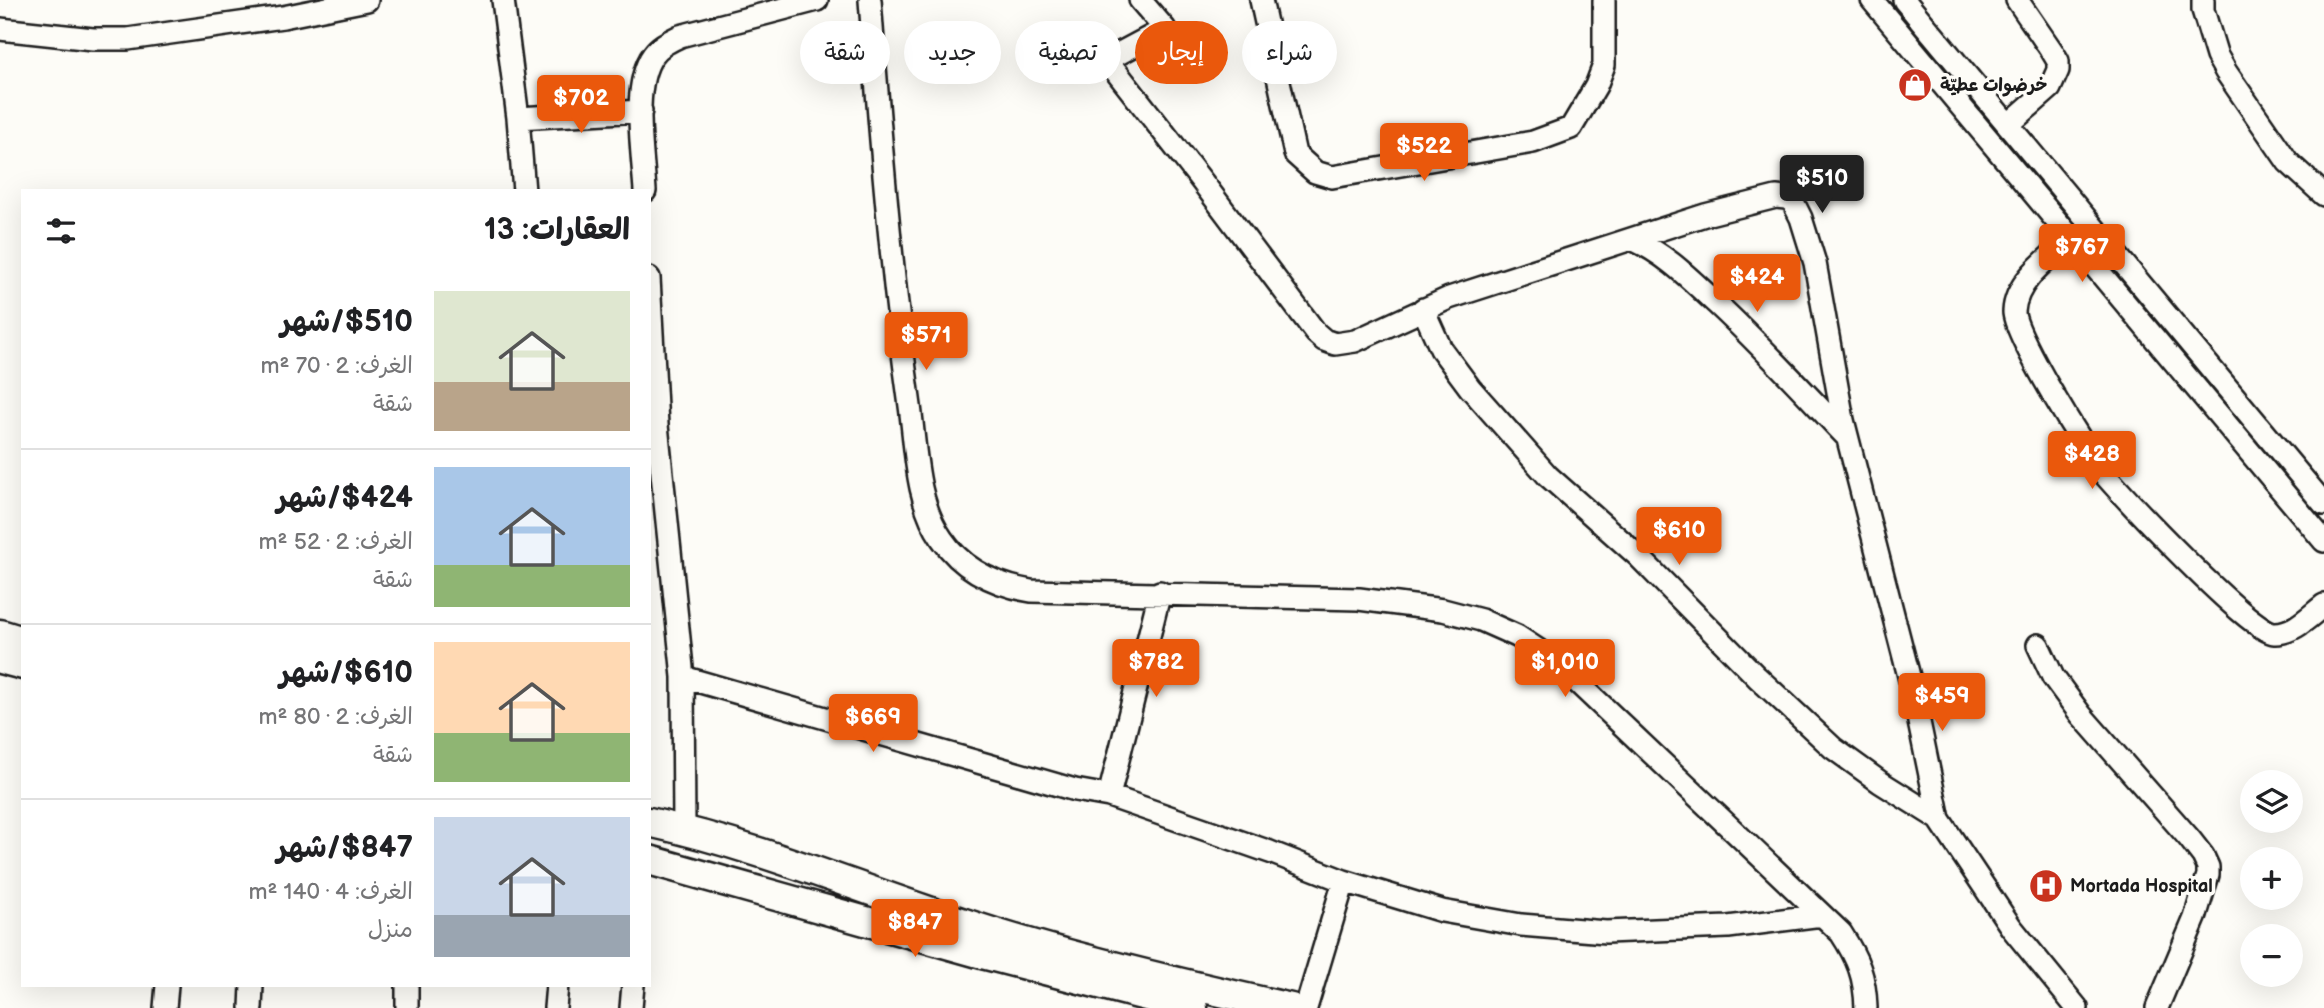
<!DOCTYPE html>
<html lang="ar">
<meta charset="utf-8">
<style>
:root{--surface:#fff;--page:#f6f6f6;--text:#202124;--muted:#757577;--line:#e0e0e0;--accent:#ea580c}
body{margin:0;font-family:"Balsamiq Sans","Playpen Sans Arabic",sans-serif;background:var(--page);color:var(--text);direction:rtl;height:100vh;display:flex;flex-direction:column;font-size:26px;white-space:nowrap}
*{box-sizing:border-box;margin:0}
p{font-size:23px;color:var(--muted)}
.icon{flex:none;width:38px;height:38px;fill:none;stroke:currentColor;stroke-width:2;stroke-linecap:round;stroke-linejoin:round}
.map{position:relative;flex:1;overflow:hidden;direction:ltr}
.drawer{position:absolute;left:21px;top:189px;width:630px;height:798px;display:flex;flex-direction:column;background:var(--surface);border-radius:0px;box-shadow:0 7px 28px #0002;direction:rtl}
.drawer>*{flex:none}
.banner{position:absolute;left:672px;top:21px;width:665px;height:63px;direction:rtl;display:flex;gap:14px}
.buttons{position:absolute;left:2240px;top:770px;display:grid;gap:14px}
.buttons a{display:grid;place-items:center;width:63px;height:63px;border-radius:50%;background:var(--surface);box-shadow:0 7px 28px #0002;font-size:35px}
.price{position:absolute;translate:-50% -60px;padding:0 16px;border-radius:7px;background:var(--accent);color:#fff;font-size:23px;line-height:46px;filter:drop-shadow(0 2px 4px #0008)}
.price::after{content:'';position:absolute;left:50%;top:42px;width:21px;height:16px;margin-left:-10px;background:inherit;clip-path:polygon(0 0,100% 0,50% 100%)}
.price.on{background:#222;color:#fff}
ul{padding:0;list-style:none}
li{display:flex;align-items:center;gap:21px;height:175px;padding:0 21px}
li+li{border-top:2px solid var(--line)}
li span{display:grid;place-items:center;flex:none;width:196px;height:140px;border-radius:0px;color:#555}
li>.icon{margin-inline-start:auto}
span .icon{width:84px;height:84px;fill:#fffc;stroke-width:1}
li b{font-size:30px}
h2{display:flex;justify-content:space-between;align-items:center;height:84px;padding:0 21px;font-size:30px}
.pill{padding:0 24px;border-radius:32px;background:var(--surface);box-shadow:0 7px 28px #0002;font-size:24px;line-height:63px}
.pill.on{background:var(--accent);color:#fff}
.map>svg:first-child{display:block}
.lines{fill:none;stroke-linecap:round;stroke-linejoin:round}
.minor-casing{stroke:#1c1c1c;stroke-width:26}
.major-casing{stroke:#1c1c1c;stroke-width:33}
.minor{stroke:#fdfcf7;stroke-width:21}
.major{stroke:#fdfcf7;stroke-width:28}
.labels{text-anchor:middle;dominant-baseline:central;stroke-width:7;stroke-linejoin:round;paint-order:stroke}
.poi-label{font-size:18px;font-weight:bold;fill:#1c1c1c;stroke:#fdfcf7;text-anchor:start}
</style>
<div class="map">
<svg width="2324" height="1008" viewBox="0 0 2324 1008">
<rect width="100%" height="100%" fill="#fdfcf7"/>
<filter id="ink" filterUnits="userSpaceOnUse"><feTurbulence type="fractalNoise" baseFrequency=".0143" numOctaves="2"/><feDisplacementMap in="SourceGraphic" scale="14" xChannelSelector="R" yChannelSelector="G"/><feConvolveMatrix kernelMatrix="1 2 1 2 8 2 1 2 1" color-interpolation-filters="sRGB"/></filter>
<g filter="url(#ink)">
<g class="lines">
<g class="minor-casing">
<path id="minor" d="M 503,0 L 518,118 L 524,191
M 870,0 C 880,136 891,272 910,406 C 916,450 916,502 942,539 C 963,570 996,585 1031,591 L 1359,599 L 1443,610 L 1481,620 L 1517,636 L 1555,661 L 1841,933 C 1858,959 1865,976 1866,1008
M 1140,0 L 1165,29 L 1107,60 L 1201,180 L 1316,333 L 1324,340 L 1335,344 L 1355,341 L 1449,298 L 1705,215 L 1776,197 L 1786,198 L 1793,202 L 1801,218 L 1815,263 L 1843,420 L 1912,688 L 1939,819 L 2011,927 L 2077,1008
M 1261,0 L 1295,154 L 1315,172 L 1332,177 L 1533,142 L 1571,128 L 1596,86 L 1604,65 L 1604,0
M 1872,0 L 2324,541
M 1904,0 L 2324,504
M 2203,0 L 2203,10 L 2217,56 L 2226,72 L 2288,162 L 2324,195
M 0,29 L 93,39 L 128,39 L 283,17 L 367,0
M 518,118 L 641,111
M 2008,125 L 2050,88 L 2058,70 L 2058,61 L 2052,51 L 2017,0
M 645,191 C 643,154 631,85 653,55 C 660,45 670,41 680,36 L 817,0
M 2071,238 C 2050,257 2015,281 2014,312 C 2014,335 2087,453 2104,474 C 2126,499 2250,632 2274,633 C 2293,634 2310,616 2324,605
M 1632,239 C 1666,254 1690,279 1717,304 C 1762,346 1803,391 1846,436
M 649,278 L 657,425 L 683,677 L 684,830
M 1423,309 L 1441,349 L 1470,388 L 1548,476 L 1637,555 L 1757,677 L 1833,748 L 1880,782 L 1939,819
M 2038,645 L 2053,677 L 2081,715 L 2189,838 L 2203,856 L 2208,867 L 2208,875 L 2195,918 L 2157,1008
M 683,677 L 1075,790 L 1109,796 L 1270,852 L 1344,881 L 1442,911 L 1521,925 L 1606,932 L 1728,927 L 1822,915
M 1109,796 L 1160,592
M 165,1008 L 167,985
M 251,1008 L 252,985
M 407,1008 L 407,985
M 555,1008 L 557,985
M 631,1008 L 633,985
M 1306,1008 L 1344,881"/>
</g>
<g class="major-casing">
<path id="major" d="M 0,634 L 23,641
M 0,659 L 23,665
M 649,822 C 772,849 888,901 1008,937 C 1101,965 1196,987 1291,1008
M 649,860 L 986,955 L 1193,1008"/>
</g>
<use href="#minor" class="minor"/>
<use href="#major" class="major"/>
</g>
</g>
<defs>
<g id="shop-disc" transform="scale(1.75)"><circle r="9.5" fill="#c8321e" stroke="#fdfcf7"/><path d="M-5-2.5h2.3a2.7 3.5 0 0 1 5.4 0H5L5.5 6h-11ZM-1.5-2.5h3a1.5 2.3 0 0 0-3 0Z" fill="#fff"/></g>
<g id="hospital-disc" transform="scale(1.75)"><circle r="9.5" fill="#c8321e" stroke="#fdfcf7"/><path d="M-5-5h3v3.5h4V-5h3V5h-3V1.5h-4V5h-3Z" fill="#fff"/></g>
</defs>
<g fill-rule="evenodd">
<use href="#shop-disc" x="1915" y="85"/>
<use href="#hospital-disc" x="2046" y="886"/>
</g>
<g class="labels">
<g class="poi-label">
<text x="1940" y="85">خرضوات عطيّة</text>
<text x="2070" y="886">Mortada Hospital</text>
</g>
</g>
</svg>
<div class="buttons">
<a><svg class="icon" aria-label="layers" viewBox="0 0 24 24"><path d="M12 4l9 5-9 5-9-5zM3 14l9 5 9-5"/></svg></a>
<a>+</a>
<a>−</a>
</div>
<b class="price" style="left:581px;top:135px">$702</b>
<b class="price" style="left:1424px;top:183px">$522</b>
<b class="price on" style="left:1822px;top:215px">$510</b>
<b class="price" style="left:2082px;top:284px">$767</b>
<b class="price" style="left:1757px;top:314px">$424</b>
<b class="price" style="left:926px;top:372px">$571</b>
<b class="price" style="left:2092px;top:491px">$428</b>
<b class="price" style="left:1679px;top:567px">$610</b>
<b class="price" style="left:1156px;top:699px">$782</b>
<b class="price" style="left:1565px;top:699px">$1,010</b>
<b class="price" style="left:1942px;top:733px">$459</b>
<b class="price" style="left:873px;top:754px">$669</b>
<b class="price" style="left:915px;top:959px">$847</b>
<div class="banner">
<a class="pill">شراء</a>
<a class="pill on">إيجار</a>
<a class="pill">تصفية</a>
<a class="pill">جديد</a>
<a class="pill">شقة</a>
</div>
<section class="drawer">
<h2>العقارات: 13<svg class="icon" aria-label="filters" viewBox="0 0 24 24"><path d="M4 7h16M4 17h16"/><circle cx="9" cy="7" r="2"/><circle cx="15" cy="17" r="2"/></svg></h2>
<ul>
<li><span style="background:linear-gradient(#dfe7d0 65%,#b9a48a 0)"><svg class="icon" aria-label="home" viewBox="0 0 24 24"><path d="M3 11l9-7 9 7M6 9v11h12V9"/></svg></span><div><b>$510/شهر</b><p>الغرف: 2 · 70 m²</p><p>شقة</p></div></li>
<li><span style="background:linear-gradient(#a9c7e8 70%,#8fb573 0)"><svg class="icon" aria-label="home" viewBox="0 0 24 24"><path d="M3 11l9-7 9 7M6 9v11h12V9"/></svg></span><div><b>$424/شهر</b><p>الغرف: 2 · 52 m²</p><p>شقة</p></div></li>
<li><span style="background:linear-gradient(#ffd9b3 65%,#8fb573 0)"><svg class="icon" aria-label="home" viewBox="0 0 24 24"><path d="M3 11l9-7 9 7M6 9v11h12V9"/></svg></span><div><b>$610/شهر</b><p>الغرف: 2 · 80 m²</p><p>شقة</p></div></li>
<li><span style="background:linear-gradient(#c9d6e8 70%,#9aa5b1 0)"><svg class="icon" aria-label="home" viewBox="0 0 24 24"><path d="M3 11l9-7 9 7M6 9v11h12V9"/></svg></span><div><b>$847/شهر</b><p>الغرف: 4 · 140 m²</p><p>منزل</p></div></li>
</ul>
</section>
</div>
